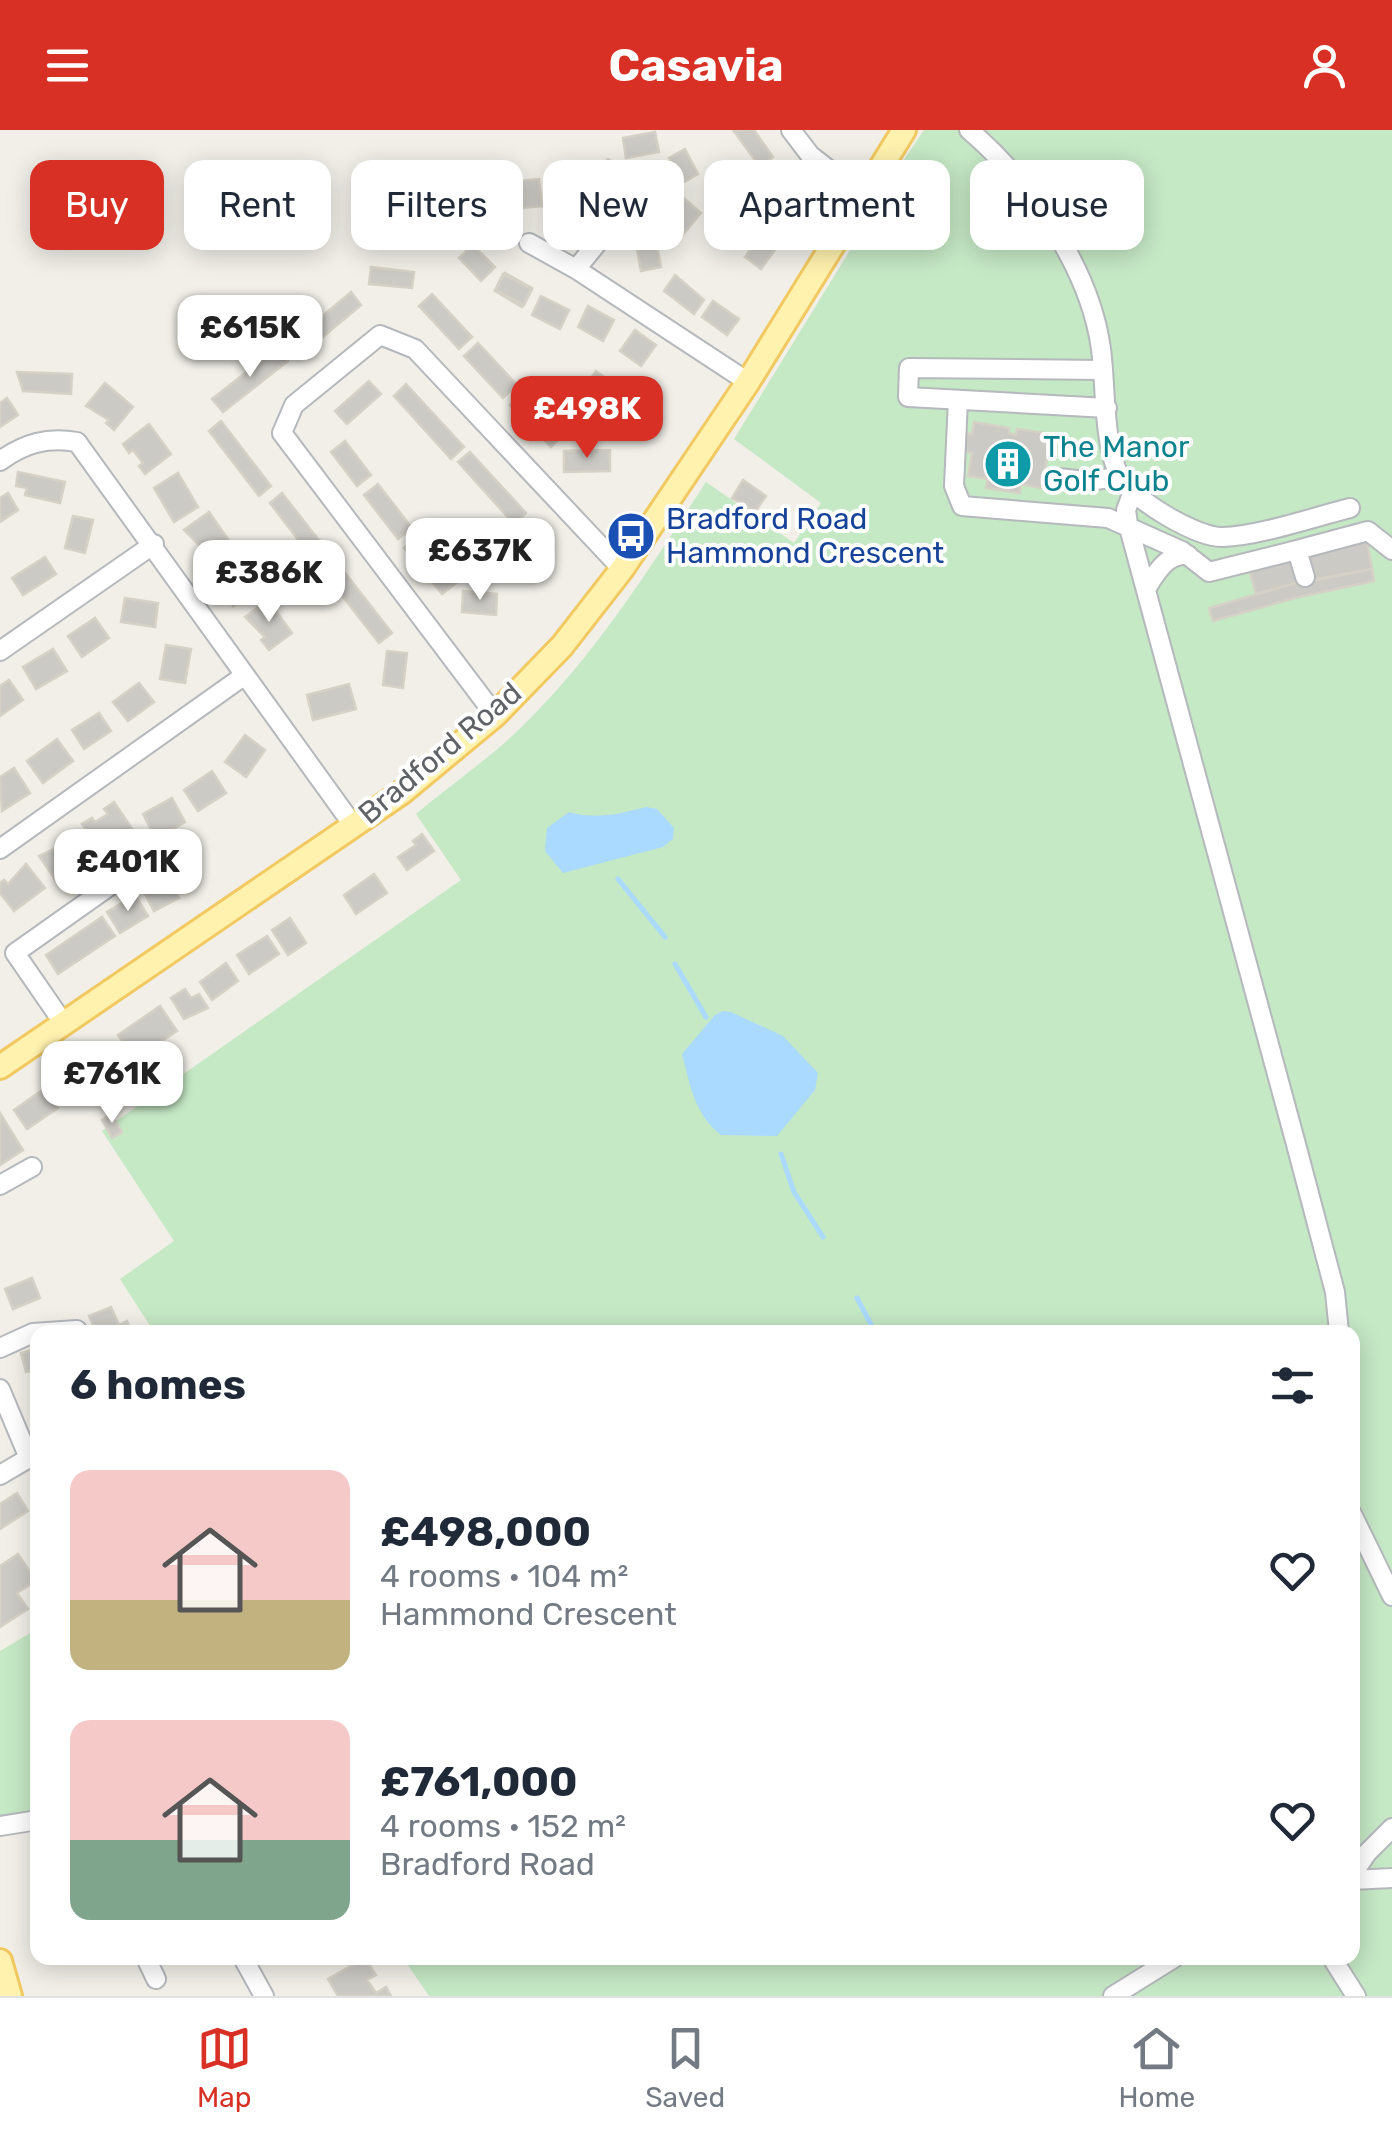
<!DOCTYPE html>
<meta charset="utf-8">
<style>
:root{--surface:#fff;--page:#f2f2f3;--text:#1f2937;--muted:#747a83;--line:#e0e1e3;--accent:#d93025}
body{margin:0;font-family:Rubik,sans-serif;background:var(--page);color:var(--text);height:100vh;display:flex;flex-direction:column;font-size:38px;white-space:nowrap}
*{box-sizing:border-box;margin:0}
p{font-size:32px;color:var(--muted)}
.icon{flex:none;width:55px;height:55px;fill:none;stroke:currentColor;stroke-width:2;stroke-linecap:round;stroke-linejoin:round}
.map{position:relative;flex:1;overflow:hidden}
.panel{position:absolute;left:30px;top:1195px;width:1330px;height:640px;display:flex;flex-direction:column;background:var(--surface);border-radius:20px;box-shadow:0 5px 25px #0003}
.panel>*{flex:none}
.hud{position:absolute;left:30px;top:30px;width:1332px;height:90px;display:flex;gap:20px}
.price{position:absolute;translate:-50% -85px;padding:0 22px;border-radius:20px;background:#fff;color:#222;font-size:32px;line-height:65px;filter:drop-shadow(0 2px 5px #0008)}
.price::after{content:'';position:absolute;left:50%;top:60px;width:30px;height:22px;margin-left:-15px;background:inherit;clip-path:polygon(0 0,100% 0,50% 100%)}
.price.current{background:var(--accent);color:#fff}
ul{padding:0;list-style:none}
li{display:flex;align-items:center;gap:30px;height:250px;padding:0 40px}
li span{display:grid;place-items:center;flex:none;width:280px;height:200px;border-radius:20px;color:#555}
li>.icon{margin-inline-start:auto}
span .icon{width:120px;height:120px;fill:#fffc;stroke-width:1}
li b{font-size:42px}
h2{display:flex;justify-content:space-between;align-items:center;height:120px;padding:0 40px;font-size:42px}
.chip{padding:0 35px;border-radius:20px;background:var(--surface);box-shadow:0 5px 25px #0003;font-size:35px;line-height:90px}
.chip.current{background:var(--accent);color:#fff}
header{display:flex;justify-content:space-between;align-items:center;height:130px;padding:0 40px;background:var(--accent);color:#fff;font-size:45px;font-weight:700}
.menu{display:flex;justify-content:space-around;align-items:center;height:140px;border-top:2px solid var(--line);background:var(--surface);font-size:28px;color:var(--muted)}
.menu a{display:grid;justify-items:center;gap:5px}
.menu .current{color:var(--accent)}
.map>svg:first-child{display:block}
.green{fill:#c5e8c5}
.water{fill:#aadaff}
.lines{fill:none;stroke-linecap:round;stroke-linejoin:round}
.stream{stroke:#aadaff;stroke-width:5}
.building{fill:#cccac5;stroke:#d6d1c6;stroke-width:2.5}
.minor-casing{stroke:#b5b8bc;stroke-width:22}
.major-casing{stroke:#f2c960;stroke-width:28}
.minor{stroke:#fff;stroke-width:18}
.major{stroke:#fff2af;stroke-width:22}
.labels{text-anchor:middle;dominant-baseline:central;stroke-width:8;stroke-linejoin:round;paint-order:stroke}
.culture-label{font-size:30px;fill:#0d838f;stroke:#fff;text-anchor:start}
.transit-label{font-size:30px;fill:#164399;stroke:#fff;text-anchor:start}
.street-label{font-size:30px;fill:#5f6368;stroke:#fff}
</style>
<header><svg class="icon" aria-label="menu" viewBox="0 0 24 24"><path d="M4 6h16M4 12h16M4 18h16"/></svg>Casavia<svg class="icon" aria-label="person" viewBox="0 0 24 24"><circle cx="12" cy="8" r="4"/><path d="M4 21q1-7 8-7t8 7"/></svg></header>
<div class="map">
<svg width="1392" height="1866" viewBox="0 0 1392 1866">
<rect width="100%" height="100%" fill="#f1efe8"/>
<path class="green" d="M 924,0 L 1392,0 L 1392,1866 L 429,1866 L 403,1828 L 1352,1828 L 1352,1202 L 154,1202 L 120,1149 L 174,1111 L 102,1001 L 461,750 L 416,684 C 447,658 481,634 511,607 C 590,534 648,441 706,352 L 794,413 L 821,373 L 734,309 L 868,91 L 872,77 Z
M 37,1499 L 37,1690 L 0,1696 L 0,1521 Z"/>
<path class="water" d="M 646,677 L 657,679 L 674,698 L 673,709 L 663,717 L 563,743 L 545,721 L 547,698 L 569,682 C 596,690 619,684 646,677 Z
M 723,881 L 731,882 L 783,906 L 818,943 L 815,960 L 777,1006 L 721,1005 C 694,984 690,954 682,924 L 715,885 Z"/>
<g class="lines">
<path class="stream" d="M 618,749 L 665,807
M 675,834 L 706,887
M 781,1024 L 794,1062 L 823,1107
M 857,1168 L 875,1202"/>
</g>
<path class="building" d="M 733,0 L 754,0 L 773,27 L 760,37 Z
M 655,2 L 659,22 L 626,28 L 623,8 Z
M 685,19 L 698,44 L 682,53 L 669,28 Z
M 608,29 L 623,41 L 602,66 L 587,53 Z
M 539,49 L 542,76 L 510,79 L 507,52 Z
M 799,53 L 817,64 L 802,90 L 784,79 Z
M 583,62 L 584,81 L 551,83 L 550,64 Z
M 680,65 L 701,83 L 681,107 L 660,89 Z
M 487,68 L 500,82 L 477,103 L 464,89 Z
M 763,101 L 780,113 L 761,139 L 745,127 Z
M 655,105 L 661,137 L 641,141 L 635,108 Z
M 473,115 L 495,137 L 481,151 L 459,128 Z
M 371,137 L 414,142 L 412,158 L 369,154 Z
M 505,143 L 532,158 L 522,177 L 495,161 Z
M 503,144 L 532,159 L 524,175 L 495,160 Z
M 675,145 L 704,170 L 694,184 L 664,161 Z
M 351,162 L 361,175 L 299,227 L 289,214 Z
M 432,164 L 472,207 L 459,219 L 419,176 Z
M 541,166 L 569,180 L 560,199 L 532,185 Z
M 713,171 L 739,189 L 727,205 L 702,187 Z
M 588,176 L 614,190 L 603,211 L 578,197 Z
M 635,200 L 656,215 L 641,236 L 620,221 Z
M 478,213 L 517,255 L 503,268 L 464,226 Z
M 277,218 L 288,231 L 223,282 L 212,269 Z
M 596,241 L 622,260 L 598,293 L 581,280 L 587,271 L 579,265 Z
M 17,242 L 72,244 L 71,264 L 23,261 Z
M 369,251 L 381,264 L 347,294 L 335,281 Z
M 105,253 L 133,277 L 114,300 L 106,293 L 109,290 L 86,276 Z
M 406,254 L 464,317 L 451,329 L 394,266 Z
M 524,262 L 565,303 L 551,317 L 510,275 Z
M 7,268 L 18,285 L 0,297 L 0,273 Z
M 221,291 L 271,356 L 259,366 L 209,301 Z
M 974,292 L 1009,298 L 1009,303 L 1016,305 L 1017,299 L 1051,304 L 1042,358 L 1021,354 L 1020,363 L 986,358 L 988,349 L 968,346 L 972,323 L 962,321 L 965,303 L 972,304 Z
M 149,294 L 171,324 L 145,344 L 139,336 L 143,333 L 133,320 L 129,323 L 123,314 Z
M 345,311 L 371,345 L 357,356 L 331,322 Z
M 610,320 L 610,341 L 564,342 L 564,321 Z
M 470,322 L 526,383 L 514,394 L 458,332 Z
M 18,342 L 65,352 L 60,373 L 25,365 L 27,358 L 16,356 Z
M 178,343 L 198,377 L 174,392 L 154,358 Z
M 743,350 L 766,366 L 755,382 L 732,368 Z
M 378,354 L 412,398 L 398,409 L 364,365 Z
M 8,363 L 18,380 L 0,392 L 0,368 Z
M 282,363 L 332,427 L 319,437 L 270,373 Z
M 209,382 L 230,412 L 205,430 L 200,423 L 204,420 L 184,400 Z
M 73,386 L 93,390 L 85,423 L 65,418 Z
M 524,401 L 537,401 L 534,445 L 513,446 L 512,411 L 524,411 Z
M 418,406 L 456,453 L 442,464 L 404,418 Z
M 1367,411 L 1372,439 L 1311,451 L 1305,422 Z
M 45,427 L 56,444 L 23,465 L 12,448 Z
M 236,428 L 257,459 L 233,476 L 221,454 L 218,456 L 211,445 Z
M 1292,429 L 1296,453 L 1256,464 L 1249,440 Z
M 342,439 L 392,503 L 379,513 L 329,449 Z
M 1372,439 L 1374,451 L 1295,468 L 1213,491 L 1209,478 L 1296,453 Z
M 463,461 L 497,464 L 496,485 L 462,482 Z
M 125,468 L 158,473 L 155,497 L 121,492 Z
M 268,470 L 292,503 L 269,520 L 261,510 L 265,507 L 245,487 Z
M 95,488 L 109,508 L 82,527 L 68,506 Z
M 166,515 L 191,519 L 185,553 L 160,549 Z
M 53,519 L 67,541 L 36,559 L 23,537 Z
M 387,521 L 407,523 L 403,558 L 383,555 Z
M 9,550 L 23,570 L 0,586 L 0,556 Z
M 139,553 L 154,572 L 128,591 L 113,572 Z
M 349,554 L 356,579 L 313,590 L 307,565 Z
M 99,583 L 111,601 L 84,619 L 72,600 Z
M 245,605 L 265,620 L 246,647 L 225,632 Z
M 57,609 L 73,631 L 43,653 L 27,631 Z
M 14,638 L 30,663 L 2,681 L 0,647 Z
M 212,641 L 226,663 L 198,681 L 184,660 Z
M 172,668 L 185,692 L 156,709 L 143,684 Z
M 114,672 L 135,703 L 103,725 L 82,694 L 92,688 L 95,692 L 108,684 L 104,679 Z
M 71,703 L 88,728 L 56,751 L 39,726 L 63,715 L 60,711 Z
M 422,704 L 434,721 L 407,740 L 398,727 L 416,715 L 413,711 Z
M 26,734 L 45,758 L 14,781 L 0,763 L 0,753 L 4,750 L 8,754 Z
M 165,744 L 179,768 L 154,781 L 141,757 Z
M 374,744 L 387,763 L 356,784 L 344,765 Z
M 135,765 L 148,786 L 120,803 L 107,782 Z
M 102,787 L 115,806 L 58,844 L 46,825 Z
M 290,788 L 306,813 L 288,825 L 272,800 Z
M 267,806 L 279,824 L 249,844 L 237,825 Z
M 226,833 L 238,851 L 212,870 L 200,852 Z
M 185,859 L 191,868 L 199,864 L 208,878 L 184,889 L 171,868 Z
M 160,876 L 177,901 L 135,929 L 118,905 Z
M 110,915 L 123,934 L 87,957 L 74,938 Z
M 45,958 L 58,978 L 27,999 L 14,980 Z
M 0,983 L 23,1020 L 0,1035 Z
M 111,984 L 122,1002 L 112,1008 L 102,990 Z
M 32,1148 L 40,1168 L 13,1179 L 5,1159 Z
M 111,1177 L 119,1195 L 127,1191 L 131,1201 L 96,1202 L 89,1186 Z
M 38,1218 L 38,1239 L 26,1242 L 21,1223 Z
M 17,1363 L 28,1381 L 0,1399 L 0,1374 Z
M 18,1424 L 36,1451 L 17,1463 L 28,1479 L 0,1497 L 0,1436 Z
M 365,1828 L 376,1845 L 367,1850 L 376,1863 L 386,1857 L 391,1866 L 338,1866 L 328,1849 Z"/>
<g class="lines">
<g class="minor-casing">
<path id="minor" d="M 791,0 L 810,25 L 861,65
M 969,0 C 1030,52 1090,138 1101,219 C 1106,255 1103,315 1120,347 C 1132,369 1197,408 1223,407 C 1259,406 1314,387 1350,378
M 529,113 L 576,139 L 748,252
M 576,139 L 641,60
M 1103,240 L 909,238 L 908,267 L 1107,278
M 958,270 L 954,356 L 962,376 L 1108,388 L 1182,421 L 1209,442 L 1297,420 L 1305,447
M 0,331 C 25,313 47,307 77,312 L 353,695
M 1058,348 L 1086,351 L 1120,347
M 1133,361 L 1126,380 L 1128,394 L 1297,1018 L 1335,1162 L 1339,1202
M 1297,420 L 1368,401 L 1392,420
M 1146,459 C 1156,443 1167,423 1188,425
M 0,521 L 154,414
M 495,585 L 282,303 L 294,275 L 380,205 L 415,219 L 622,439
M 0,719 L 245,545
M 64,894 L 15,823 L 121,748
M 0,1055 L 32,1037
M 0,1218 L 33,1203 L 77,1200
M 0,1259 L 29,1328 L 0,1345
M 1352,1384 L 1392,1466
M 0,1696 L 38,1690
M 1352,1745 L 1367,1723 L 1392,1698
M 1352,1750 L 1392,1748
M 146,1828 L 156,1849
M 243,1828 L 264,1866
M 1332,1828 L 1356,1866
M 1113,1866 L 1174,1828"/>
</g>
<g class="major-casing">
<path id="major" d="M 0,937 L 401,663 L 495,585 L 562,516 L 622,439 L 748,252 L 904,0
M 0,1831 L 10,1866"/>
</g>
<use href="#minor" class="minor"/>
<use href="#major" class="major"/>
</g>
<defs>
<g id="building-disc" transform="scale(2.5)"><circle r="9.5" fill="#0f9aa8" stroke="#fff"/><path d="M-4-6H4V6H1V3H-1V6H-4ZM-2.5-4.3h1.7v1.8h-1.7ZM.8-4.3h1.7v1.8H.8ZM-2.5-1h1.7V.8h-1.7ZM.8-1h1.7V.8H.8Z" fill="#fff"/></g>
<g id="bus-disc" transform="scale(2.5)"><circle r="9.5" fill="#1a4fb4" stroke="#fff"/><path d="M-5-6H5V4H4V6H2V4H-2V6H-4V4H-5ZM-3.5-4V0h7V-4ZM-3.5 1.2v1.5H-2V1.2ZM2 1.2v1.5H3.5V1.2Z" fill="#fff"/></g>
</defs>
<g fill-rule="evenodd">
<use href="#building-disc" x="1008" y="334"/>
<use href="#bus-disc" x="631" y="406"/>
</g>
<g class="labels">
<g class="culture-label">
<text x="1043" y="317">The Manor<tspan x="1043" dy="34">Golf Club</tspan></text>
</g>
<g class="transit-label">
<text x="666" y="389">Bradford Road<tspan x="666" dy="34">Hammond Crescent</tspan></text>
</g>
<g class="street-label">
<text transform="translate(440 623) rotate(-40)">Bradford Road</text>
</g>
</g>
</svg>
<b class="price" style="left:250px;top:250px">£615K</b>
<b class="price current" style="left:587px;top:331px">£498K</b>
<b class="price" style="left:480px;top:473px">£637K</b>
<b class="price" style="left:269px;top:495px">£386K</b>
<b class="price" style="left:128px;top:784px">£401K</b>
<b class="price" style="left:112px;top:996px">£761K</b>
<div class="hud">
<a class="chip current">Buy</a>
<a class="chip">Rent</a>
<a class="chip">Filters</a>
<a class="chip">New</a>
<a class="chip">Apartment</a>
<a class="chip">House</a>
</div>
<section class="panel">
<h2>6 homes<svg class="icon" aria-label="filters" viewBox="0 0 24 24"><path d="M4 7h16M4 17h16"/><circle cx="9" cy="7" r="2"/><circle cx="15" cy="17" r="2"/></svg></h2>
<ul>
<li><span style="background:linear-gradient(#f6c9c9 65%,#c2b280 0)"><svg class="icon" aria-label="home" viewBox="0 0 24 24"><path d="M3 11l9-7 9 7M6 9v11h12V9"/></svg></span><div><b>£498,000</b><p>4 rooms · 104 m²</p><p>Hammond Crescent</p></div><svg class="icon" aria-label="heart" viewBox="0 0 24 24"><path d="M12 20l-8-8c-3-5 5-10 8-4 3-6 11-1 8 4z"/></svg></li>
<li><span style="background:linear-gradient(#f6c9c9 60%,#7fa58c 0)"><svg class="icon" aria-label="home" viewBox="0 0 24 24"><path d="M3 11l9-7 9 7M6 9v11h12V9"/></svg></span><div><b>£761,000</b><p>4 rooms · 152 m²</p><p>Bradford Road</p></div><svg class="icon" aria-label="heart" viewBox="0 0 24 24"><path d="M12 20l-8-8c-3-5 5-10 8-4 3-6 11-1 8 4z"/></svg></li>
</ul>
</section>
</div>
<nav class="menu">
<a class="current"><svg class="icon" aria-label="map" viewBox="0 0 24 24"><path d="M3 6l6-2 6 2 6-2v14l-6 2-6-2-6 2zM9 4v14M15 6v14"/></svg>Map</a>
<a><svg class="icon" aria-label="saved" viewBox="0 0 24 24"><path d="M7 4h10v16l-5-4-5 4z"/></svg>Saved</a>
<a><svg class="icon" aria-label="home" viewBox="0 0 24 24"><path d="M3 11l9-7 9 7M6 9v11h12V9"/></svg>Home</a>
</nav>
